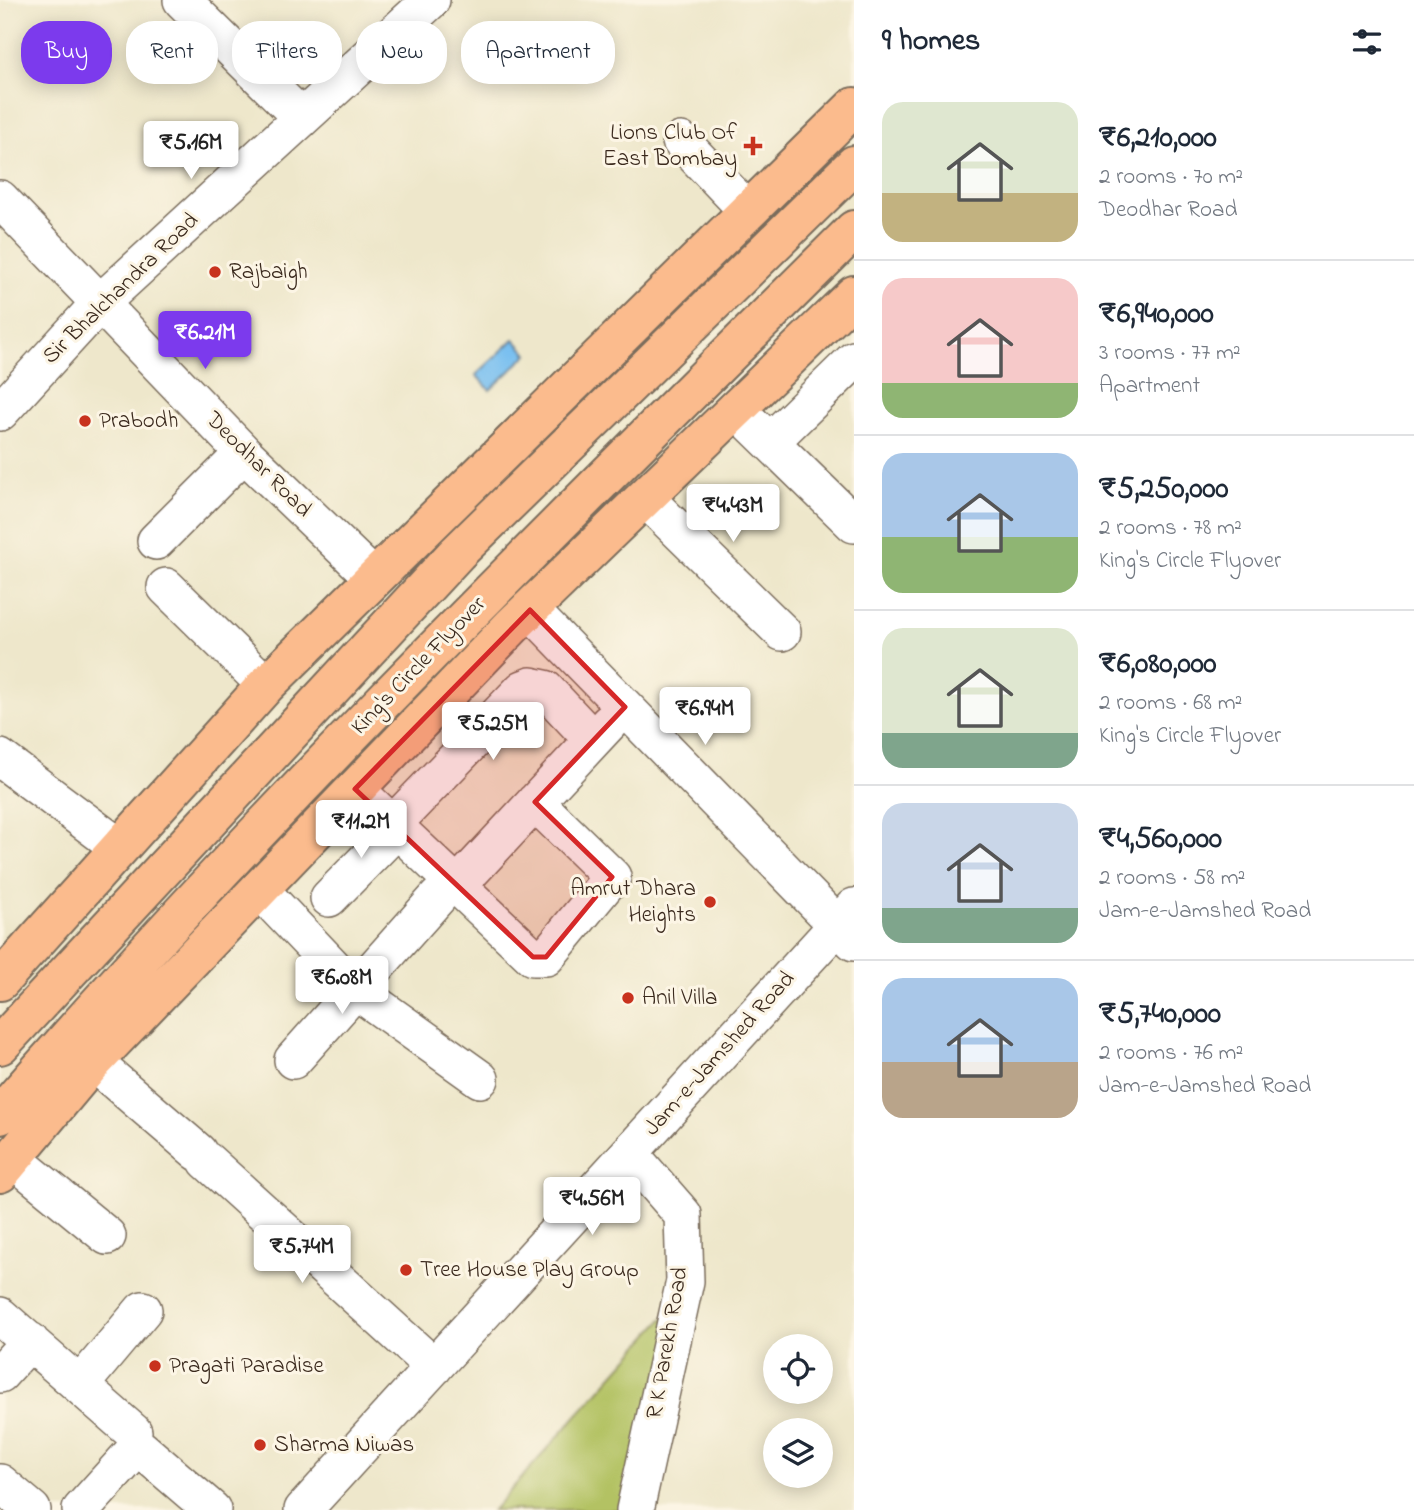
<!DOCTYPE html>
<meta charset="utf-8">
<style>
:root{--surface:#fff;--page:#f6f6f7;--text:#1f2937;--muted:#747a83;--line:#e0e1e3;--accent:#7c3aed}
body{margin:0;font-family:"Indie Flower",sans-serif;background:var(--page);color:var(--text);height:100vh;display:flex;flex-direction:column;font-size:26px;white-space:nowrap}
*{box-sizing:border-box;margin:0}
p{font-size:23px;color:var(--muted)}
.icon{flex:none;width:38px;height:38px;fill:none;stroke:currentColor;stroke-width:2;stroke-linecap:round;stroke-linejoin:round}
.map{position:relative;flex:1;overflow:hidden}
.sheet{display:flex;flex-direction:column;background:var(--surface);width:560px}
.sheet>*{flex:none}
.top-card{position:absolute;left:21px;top:21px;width:665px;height:63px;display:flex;gap:14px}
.fabs{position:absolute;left:763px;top:1334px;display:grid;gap:14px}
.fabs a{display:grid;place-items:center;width:70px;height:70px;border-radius:50%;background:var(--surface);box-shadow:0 4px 18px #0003;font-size:35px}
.price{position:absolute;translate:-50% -60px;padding:0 16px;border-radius:7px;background:#fff;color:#222;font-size:23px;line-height:46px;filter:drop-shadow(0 2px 4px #0008)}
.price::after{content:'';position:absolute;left:50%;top:42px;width:21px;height:16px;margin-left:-10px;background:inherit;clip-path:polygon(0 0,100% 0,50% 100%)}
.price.active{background:var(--accent);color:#fff}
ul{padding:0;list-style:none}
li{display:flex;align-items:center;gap:21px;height:175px;padding:0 28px}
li+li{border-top:2px solid var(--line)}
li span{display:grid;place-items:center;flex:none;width:196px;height:140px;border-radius:21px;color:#555}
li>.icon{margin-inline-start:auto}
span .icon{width:84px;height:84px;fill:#fffc;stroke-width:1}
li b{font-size:30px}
h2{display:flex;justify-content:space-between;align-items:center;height:84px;padding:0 28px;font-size:30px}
.chip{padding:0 24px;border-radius:28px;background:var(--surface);box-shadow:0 4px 18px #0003;font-size:24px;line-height:63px}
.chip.active{background:var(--accent);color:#fff}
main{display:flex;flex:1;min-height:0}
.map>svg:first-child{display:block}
.green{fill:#b3c264;stroke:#777641;stroke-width:2}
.water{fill:#78bff0;stroke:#5a7487;stroke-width:2}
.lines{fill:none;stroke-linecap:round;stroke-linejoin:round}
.minor-casing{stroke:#7a6c5b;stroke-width:40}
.highway-casing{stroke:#7a6c5b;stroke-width:42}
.minor{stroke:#fff;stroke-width:37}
.highway{stroke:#fbbb8d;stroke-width:38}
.marked{fill:#d62828;fill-opacity:0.2;stroke:#d62828;stroke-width:5;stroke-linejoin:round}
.poi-dot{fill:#c8321e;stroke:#fcf5e5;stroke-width:2.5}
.labels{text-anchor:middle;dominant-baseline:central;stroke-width:6;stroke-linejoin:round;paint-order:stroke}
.poi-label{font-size:23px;fill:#3b2a1e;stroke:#fcf5e5;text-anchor:start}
.street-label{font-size:23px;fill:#3b2a1e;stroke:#fcf5e5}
</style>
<main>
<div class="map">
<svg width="854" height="1510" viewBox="0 0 854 1510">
<rect width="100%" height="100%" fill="#fcf5e5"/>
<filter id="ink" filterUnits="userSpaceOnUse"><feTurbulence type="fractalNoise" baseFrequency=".0143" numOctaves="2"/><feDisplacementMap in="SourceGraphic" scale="14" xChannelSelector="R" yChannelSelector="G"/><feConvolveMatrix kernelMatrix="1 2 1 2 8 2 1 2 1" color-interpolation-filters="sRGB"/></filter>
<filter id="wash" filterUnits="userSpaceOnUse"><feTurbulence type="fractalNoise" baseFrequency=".00686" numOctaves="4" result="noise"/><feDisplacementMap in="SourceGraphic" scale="28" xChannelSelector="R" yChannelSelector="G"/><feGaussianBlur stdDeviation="1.57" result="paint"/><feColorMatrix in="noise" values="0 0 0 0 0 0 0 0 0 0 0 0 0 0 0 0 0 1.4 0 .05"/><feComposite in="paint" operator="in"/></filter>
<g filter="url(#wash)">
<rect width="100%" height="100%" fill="#eee7cb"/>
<path class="green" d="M 685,1294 L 633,1510 L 493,1510 Z"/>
<path class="water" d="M 514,339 L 528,354 L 490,390 L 476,375 Z"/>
</g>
<g filter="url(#ink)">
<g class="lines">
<g class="minor-casing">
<path id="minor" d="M 182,0 L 302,118
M 681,141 L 748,211
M 0,199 L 244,453 L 373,577
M 736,409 L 854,524
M 0,412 L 100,303 L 431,0
M 770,442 L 854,360
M 645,498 L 782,632
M 156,541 L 244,453
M 166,587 L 266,685
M 530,610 L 854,942
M 0,758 L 119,847
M 355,789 L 533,957 L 546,957 L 612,877 L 535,802
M 393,824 L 523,689 L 531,686 L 545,689 L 593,740
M 457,886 L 609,723
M 259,889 L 354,989 L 480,1079
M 329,898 L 384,842
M 293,1060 L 438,897
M 93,1062 L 198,1152
M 629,1153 L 683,1215 L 685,1281 L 635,1510
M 13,1159 L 107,1236
M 207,1161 L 434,1367
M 0,1316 L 133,1432
M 0,1374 L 30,1341
M 81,1384 L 143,1310
M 0,1483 L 32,1510
M 81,1510 L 136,1449 L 141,1449 L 212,1510
M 303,1510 L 854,907"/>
</g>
<g class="highway-casing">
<path id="highway" d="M 0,981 L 266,685 L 854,107
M 0,1045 L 457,553 L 854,165
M 0,1115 C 269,806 563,519 854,230
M 0,1173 L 93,1062 L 512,626 L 854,295"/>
</g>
<use href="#minor" class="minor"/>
<use href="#highway" class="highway"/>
</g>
</g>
<path class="marked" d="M 530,610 L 625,707 L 535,802 L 612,877 L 546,957 L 533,957 L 355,789 Z"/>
<g class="poi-dot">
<path d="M749.5 135.5h7v7h7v7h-7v7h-7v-7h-7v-7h7z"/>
<circle cx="215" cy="272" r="7"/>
<circle cx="85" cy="421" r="7"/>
<circle cx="710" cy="902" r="7"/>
<circle cx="628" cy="998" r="7"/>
<circle cx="406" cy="1270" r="7"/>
<circle cx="155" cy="1366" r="7"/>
<circle cx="260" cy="1445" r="7"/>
</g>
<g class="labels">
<g class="poi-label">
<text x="737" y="133" text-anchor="end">Lions Club Of<tspan x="737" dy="26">East Bombay</tspan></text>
<text x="229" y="272">Rajbaigh</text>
<text x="99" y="421">Prabodh</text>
<text x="696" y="889" text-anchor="end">Amrut Dhara<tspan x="696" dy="26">Heights</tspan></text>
<text x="642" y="998">Anil Villa</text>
<text x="420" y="1270">Tree House Play Group</text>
<text x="169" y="1366">Pragati Paradise</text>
<text x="274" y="1445">Sharma Niwas</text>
</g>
<g class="street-label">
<text transform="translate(121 289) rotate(-44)">Sir Bhalchandra Road</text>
<text transform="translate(258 465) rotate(45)">Deodhar Road</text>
<text transform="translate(419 666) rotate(-46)">King's Circle Flyover</text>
<text transform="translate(720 1054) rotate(-48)">Jam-e-Jamshed Road</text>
<text transform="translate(668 1343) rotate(-80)">R K Parekh Road</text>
</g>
</g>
</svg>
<div class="fabs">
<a><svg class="icon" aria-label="locate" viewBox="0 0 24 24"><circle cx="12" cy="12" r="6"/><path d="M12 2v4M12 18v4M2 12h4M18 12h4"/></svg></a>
<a><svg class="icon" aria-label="layers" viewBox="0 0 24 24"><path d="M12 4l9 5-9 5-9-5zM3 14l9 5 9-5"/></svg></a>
</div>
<b class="price" style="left:191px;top:181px">₹5.16M</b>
<b class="price active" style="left:205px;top:371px">₹6.21M</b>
<b class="price" style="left:733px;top:544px">₹4.43M</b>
<b class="price" style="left:705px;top:747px">₹6.94M</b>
<b class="price" style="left:493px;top:762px">₹5.25M</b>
<b class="price" style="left:361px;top:860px">₹11.2M</b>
<b class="price" style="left:342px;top:1016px">₹6.08M</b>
<b class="price" style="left:592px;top:1237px">₹4.56M</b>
<b class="price" style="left:302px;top:1285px">₹5.74M</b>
<div class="top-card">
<a class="chip active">Buy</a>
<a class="chip">Rent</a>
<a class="chip">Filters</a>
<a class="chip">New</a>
<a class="chip">Apartment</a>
</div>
</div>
<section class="sheet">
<h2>9 homes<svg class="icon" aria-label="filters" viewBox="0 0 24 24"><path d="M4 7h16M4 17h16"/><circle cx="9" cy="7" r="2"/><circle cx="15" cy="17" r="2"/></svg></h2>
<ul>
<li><span style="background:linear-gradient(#dfe7d0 65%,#c2b280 0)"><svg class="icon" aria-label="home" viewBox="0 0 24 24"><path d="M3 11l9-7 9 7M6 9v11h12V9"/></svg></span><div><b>₹6,210,000</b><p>2 rooms · 70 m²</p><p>Deodhar Road</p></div></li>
<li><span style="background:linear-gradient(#f6c9c9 75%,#8fb573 0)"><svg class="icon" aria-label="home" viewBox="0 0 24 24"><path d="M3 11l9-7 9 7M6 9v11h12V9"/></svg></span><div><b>₹6,940,000</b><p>3 rooms · 77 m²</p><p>Apartment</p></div></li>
<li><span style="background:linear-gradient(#a9c7e8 60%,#8fb573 0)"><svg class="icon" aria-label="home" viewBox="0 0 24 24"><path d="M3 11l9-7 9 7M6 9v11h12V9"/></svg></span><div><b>₹5,250,000</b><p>2 rooms · 78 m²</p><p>King's Circle Flyover</p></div></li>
<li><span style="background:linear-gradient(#dfe7d0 75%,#7fa58c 0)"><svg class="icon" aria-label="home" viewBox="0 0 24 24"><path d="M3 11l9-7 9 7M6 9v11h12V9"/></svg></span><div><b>₹6,080,000</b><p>2 rooms · 68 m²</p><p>King's Circle Flyover</p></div></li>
<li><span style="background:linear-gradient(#c9d6e8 75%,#7fa58c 0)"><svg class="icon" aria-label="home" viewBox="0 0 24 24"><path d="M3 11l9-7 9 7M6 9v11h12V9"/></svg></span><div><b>₹4,560,000</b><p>2 rooms · 58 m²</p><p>Jam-e-Jamshed Road</p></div></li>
<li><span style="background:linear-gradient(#a9c7e8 60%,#b9a48a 0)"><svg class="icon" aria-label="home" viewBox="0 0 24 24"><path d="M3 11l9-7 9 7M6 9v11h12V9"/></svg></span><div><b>₹5,740,000</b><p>2 rooms · 76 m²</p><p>Jam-e-Jamshed Road</p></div></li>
</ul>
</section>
</main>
